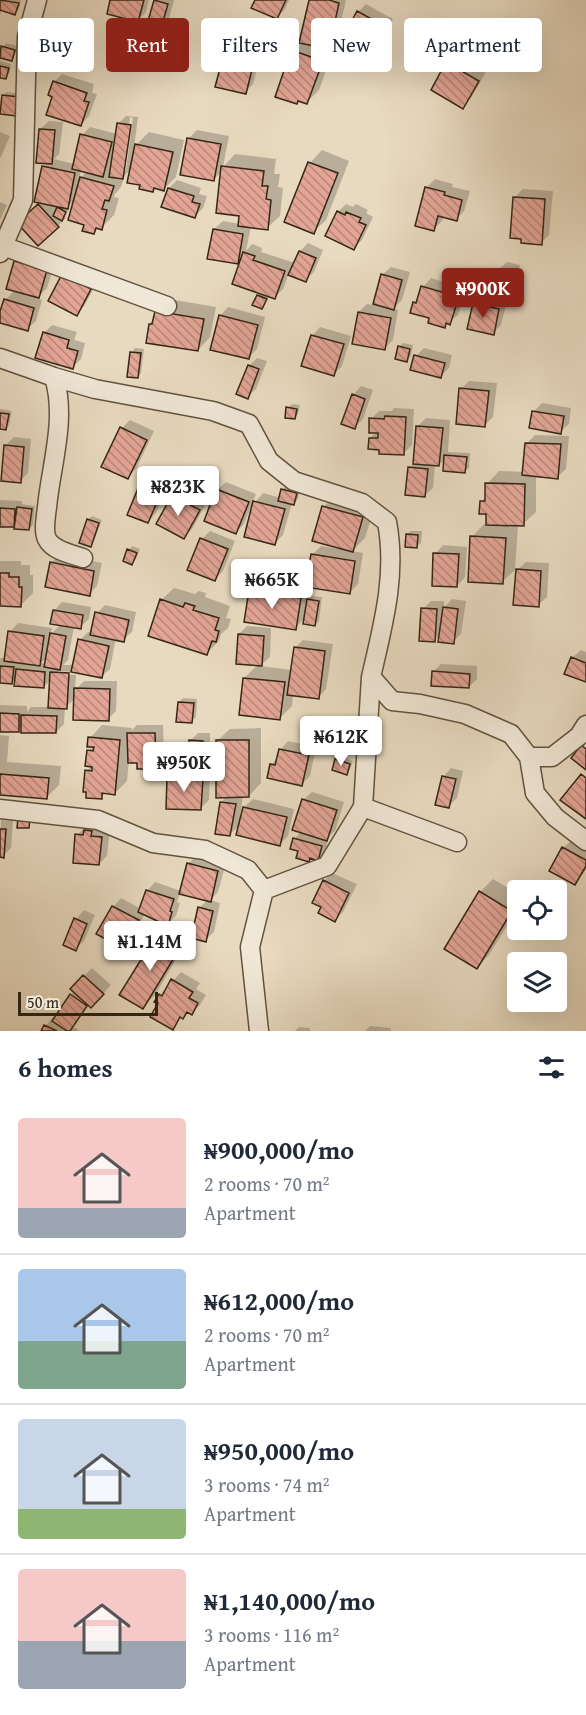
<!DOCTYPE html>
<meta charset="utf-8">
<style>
:root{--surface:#fff;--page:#f2f2f3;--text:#1f2937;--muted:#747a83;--line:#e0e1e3;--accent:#8f2418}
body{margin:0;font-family:"Gentium Book Plus",serif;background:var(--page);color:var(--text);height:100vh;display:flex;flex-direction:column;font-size:22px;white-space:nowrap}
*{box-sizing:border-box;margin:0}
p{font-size:20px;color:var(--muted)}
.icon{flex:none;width:33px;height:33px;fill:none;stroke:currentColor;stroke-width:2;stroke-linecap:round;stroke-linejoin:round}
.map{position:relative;height:1031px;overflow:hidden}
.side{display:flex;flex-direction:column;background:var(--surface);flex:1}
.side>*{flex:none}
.guide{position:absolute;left:18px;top:18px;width:550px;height:54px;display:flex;gap:12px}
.controls{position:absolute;left:507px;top:880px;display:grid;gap:12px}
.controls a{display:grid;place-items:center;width:60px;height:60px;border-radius:6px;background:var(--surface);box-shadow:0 6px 24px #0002;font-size:30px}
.scale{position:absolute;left:18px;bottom:15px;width:140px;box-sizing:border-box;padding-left:6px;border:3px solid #342614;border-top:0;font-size:16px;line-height:21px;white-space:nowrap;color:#342614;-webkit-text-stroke:4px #f0e7d6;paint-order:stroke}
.price{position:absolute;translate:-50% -51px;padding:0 14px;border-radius:6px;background:#fff;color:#222;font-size:20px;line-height:39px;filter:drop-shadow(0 2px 3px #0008)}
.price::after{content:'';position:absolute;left:50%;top:36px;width:18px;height:14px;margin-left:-9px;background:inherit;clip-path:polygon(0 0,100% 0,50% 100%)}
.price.on{background:var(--accent);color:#fff}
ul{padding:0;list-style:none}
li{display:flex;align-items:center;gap:18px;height:150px;padding:0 18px}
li+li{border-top:2px solid var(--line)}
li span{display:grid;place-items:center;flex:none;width:168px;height:120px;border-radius:6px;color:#555}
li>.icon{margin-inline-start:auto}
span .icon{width:72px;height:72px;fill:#fffc;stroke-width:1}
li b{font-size:26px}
h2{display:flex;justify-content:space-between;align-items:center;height:72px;padding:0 18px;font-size:26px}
.pill{padding:0 21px;border-radius:6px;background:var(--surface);box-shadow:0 6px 24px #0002;font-size:21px;line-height:54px}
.pill.on{background:var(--accent);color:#fff}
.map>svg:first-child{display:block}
.shadow{fill:#0003;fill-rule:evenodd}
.building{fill:url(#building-back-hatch);stroke:#342614;stroke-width:1.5}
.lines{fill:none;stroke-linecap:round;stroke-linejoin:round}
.minor-casing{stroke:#61533f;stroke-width:21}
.minor{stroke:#f0e7d6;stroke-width:18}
</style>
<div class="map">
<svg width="586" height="1031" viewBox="0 0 586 1031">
<defs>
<pattern id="building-back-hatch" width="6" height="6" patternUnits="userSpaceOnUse" patternTransform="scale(1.5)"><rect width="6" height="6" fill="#e3a596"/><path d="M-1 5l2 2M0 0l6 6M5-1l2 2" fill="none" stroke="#b98679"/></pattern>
</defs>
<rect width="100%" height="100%" fill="#e8dac0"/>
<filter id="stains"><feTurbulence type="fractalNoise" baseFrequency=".00333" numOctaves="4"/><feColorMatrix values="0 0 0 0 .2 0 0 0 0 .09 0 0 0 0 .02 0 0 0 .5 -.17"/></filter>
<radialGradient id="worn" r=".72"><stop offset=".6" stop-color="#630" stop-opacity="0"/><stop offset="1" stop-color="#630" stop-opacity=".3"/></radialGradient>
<path class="shadow" d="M 0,0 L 21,0 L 19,9 L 15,13 L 2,9 L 0,15 Z
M 112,0 L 149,0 L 146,12 L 138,20 Z
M 157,0 L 174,0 L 168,22 L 160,30 L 184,39 L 176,61 L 167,69 L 134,56 L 143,34 L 150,27 Z
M 256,0 L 289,0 L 285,9 L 277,18 Z
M 310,0 L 346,0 L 337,39 L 330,47 L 334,48 L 319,90 L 307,102 L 293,51 L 301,43 Z
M 366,4 L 393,19 L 375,54 L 366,62 L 358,12 Z
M 236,34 L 264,41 L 253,84 L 245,92 L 228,42 Z
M 6,43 L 18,46 L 15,55 L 11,59 L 3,47 Z
M 456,55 L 486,72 L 471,98 L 463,107 L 448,63 Z
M 0,61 L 11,64 L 9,74 L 5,78 L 0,76 Z
M 62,74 L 94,84 L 92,93 L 97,94 L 89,116 L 81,125 L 54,96 L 54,82 Z
M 7,92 L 22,94 L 19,111 L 3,95 Z
M 126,116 L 138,117 L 134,147 L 149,132 L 184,140 L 176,177 L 164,189 L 156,187 L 153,191 L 142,184 L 131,169 L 125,175 L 121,187 L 115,194 L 114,197 L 119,198 L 114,215 L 101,228 L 99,227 L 94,233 L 86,224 L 76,199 L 67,207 L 69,208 L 65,216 L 66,218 L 39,244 L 19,224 L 42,202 L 43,167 L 48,162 L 40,129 L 49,121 L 63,122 L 59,154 L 54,159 L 74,164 L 82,135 L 90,127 L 117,134 L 118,124 ZM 130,117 L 133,118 L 126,170 L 123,170 ZM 81,170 L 87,171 L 79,180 Z
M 197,130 L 229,136 L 223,167 L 235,154 L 276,159 L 274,174 L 280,174 L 278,187 L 283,188 L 280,216 L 267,228 L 251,226 L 246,251 L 252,244 L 262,248 L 261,252 L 295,263 L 300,251 L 308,243 L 323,250 L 314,272 L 305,280 L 289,273 L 283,289 L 275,297 L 269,295 L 262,307 L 258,295 L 261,292 L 242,258 L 237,263 L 214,229 L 223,221 L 240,224 L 241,214 L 222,171 L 214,179 L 189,138 Z
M 0,132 L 10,136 L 0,159 Z
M 322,150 L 349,161 L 326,220 L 313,232 L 310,163 Z
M 435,179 L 453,184 L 452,187 L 470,191 L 464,211 L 456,219 L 444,216 L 442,221 L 434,229 L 426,188 Z
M 177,180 L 201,188 L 199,194 L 207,196 L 203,208 L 194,217 L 169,188 Z
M 523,189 L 553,191 L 549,235 L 541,243 L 515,197 Z
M 0,202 L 7,205 L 0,220 Z
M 346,204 L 353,207 L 356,204 L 368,210 L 366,213 L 373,217 L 362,240 L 354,248 L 338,212 Z
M 23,253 L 55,262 L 47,288 L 37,298 L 42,300 L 36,321 L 27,329 L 0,322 L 5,300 L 15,290 L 15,262 Z
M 507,262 L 520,265 L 514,287 L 506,295 L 498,270 Z
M 72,267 L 98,281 L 84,306 L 76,314 Z
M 391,267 L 410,272 L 402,300 L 393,309 L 398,310 L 393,340 L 385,348 L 359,312 L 367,304 L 374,305 L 382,275 Z
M 431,278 L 466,289 L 458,315 L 444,326 L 430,317 L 414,303 L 419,298 L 423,287 Z
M 482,296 L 507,301 L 501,325 L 493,333 L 474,304 Z
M 169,299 L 216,307 L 210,337 L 198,350 L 150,324 Z
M 228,307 L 265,317 L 257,349 L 249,357 L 220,316 Z
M 52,325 L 77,332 L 74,340 L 85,343 L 81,359 L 73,367 L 44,333 Z
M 320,327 L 351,336 L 342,366 L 334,374 L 312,336 Z
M 403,343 L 413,345 L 411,356 L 407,360 L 399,347 Z
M 135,348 L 144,349 L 141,373 L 138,377 L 132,352 Z
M 424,348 L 452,355 L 449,368 L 440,377 L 416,356 Z
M 257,358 L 267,361 L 256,389 L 247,397 L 249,366 Z
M 469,381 L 497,383 L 493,417 L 485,425 L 461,389 Z
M 361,386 L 373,390 L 363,419 L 355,427 L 353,395 Z
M 542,403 L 571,408 L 569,424 L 560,432 L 533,412 Z
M 292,404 L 300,405 L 298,414 L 295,418 L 288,408 Z
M 394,408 L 414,409 L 412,445 L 404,453 L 370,438 L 377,431 L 371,419 L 379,411 L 392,411 Z
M 0,409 L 12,411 L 9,425 L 5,429 L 0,428 Z
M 426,418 L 450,420 L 448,452 L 470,453 L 469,468 L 465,471 L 446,458 L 439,465 L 435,464 L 433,488 L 424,496 L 410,468 L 414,463 L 418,426 Z
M 130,420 L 154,431 L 136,469 L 127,477 L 122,428 Z
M 535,435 L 569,436 L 566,469 L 557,477 L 536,475 L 536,512 L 523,524 L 518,524 L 515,570 L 502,582 L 472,537 L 484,524 L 488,524 L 488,512 L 481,502 L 486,497 L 487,484 L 499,471 L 524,472 L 526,444 Z
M 14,437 L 31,439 L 28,473 L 20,481 L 6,445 Z
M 149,479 L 168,486 L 156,513 L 148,522 L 141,487 Z
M 226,482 L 256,494 L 244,524 L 236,532 L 217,490 Z
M 286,486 L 300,490 L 298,499 L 294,503 L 292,503 L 283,535 L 275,543 L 254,503 L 263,493 L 281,498 L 282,490 Z
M 181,488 L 207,502 L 192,529 L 184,537 L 173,496 Z
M 336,495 L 375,505 L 365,538 L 352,551 L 363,553 L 358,584 L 350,592 L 312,586 L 311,596 L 322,597 L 319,621 L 315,625 L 305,618 L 295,628 L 250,590 L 263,578 L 307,585 L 312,555 L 321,546 L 339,549 L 323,507 Z
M 0,500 L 22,501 L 22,504 L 35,506 L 33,525 L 29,529 L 17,523 L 13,526 L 0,525 Z
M 92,516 L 102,520 L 94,541 L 90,545 L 88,520 Z
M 210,531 L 235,541 L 223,571 L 215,579 L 202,539 Z
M 411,531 L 422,531 L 421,543 L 417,546 L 407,534 Z
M 443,545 L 467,547 L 465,577 L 457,586 L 435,554 Z
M 132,546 L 140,549 L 136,559 L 132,563 L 129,550 Z
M 60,554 L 102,563 L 97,586 L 89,594 L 51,563 Z
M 0,561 L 21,561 L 21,565 L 30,565 L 30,575 L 33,575 L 33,593 L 21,605 L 0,605 Z
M 526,562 L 549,563 L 547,597 L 538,605 L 517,570 Z
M 174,588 L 195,594 L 199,591 L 206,593 L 205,597 L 230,606 L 226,618 L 231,619 L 228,628 L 221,634 L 219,641 L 207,653 L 161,600 Z
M 452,599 L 466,601 L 461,634 L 453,642 L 441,634 L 434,640 L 423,609 L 431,601 L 444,601 L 444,608 Z
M 62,602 L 91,607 L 89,619 L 80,627 L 74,626 L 68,660 L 63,665 L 74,665 L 80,640 L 88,632 L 92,633 L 97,613 L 105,605 L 136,612 L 132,632 L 123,640 L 116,638 L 110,669 L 101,677 L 76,672 L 58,671 L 58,674 L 76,675 L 75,690 L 84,681 L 117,681 L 116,711 L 108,719 L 76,698 L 65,707 L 64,724 L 56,732 L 22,726 L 18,731 L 0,730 L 0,705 L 27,706 L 27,712 L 31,707 L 50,707 L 52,679 L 43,687 L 16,678 L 12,683 L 0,682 L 0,658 L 6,658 L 10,632 L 18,623 L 52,628 L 51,634 L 61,624 L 54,611 ZM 48,657 L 46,664 L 41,663 Z
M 247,626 L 271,628 L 270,657 L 260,666 L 292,670 L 295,648 L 303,640 L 333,644 L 326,689 L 318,698 L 293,694 L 292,706 L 280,718 L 244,678 L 258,665 L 239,634 Z
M 581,650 L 586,652 L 586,681 L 572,658 Z
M 441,664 L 477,666 L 477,679 L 469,687 L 433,672 Z
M 183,698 L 197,699 L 196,717 L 192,721 L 179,702 Z
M 102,725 L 132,728 L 131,731 L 137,725 L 163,725 L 164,753 L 148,767 L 138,761 L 129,761 L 127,781 L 115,793 L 106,792 L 101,798 L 87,771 L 92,765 L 88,751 L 93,746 L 90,738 Z
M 261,728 L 261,783 L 249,796 L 243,796 L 240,816 L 242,816 L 244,807 L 253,799 L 294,809 L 288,836 L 280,844 L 241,824 L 230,834 L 221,802 L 228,796 L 217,741 L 230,729 Z
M 198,733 L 210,733 L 209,763 L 202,770 L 210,770 L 209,800 L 201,808 L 168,777 L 177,769 L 188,770 L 190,741 Z
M 0,735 L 9,736 L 7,762 L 61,766 L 59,785 L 47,797 L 0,793 Z
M 288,741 L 316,747 L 310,776 L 302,784 L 271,765 L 278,758 L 280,750 Z
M 341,756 L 353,761 L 350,770 L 346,773 L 337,760 Z
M 451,768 L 463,771 L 457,798 L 449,806 L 443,777 Z
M 312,792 L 344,802 L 335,831 L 328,837 L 326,851 L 318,859 L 311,857 L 308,860 L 300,850 L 294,839 L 301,832 L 303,800 Z
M 1,820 L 13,821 L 11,848 L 3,856 L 0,856 Z
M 85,827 L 110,829 L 107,856 L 99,864 L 77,835 Z
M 572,840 L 586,848 L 586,870 L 575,883 L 563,848 Z
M 196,856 L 226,863 L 218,892 L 210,900 L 220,903 L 214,932 L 205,940 L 190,936 L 155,995 L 142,1007 L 158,935 L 168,924 L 145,914 L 131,938 L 123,947 L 113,907 L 121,898 L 141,909 L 147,891 L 155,882 L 181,891 L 188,864 ZM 180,893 L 208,900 L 199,908 L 193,936 L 169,922 L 176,916 L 180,903 L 177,902 Z
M 332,873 L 357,884 L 343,912 L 335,920 L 323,907 L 324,881 Z
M 493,879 L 518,894 L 518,908 L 489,955 L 477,967 L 446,949 L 480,892 Z
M 84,910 L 95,915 L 84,941 L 75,949 L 65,944 L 76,919 Z
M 92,968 L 111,985 L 99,998 L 89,1005 L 73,1027 L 79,1030 L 78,1031 L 42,1031 L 53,1017 L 56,1018 L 84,976 Z
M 181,972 L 200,983 L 196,989 L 206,995 L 200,1005 L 192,1013 L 189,1011 L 182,1017 L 172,1028 L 160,995 Z
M 370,1026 L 391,1028 L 391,1031 L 365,1031 Z
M 299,1027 L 310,1028 L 310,1031 L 295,1031 Z"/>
<path class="building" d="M 0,0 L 19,3 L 15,15 L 0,10 Z
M 110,0 L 144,0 L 138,22 L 107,14 Z
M 154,0 L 168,4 L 160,32 L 146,28 Z
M 255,0 L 286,0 L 277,19 L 251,8 Z
M 309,0 L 329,0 L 339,3 L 329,49 L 299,43 Z
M 357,11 L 386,27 L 367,64 L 337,48 Z
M 141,34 L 177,47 L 168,71 L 132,57 Z
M 227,42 L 257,49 L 246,94 L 215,87 Z
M 1,46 L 15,50 L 12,61 L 0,58 Z
M 291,50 L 323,61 L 307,104 L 298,101 L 297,104 L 275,97 Z
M 446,62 L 479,81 L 463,109 L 431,90 Z
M 0,66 L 9,68 L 6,79 L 0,78 Z
M 53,81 L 87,93 L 84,101 L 89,102 L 81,126 L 46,115 L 52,97 L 48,95 Z
M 2,95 L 19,97 L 16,116 L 0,114 Z
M 117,123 L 131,125 L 123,179 L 109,177 Z
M 39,129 L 55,130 L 52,164 L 36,163 Z
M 80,134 L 112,142 L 103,177 L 72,169 Z
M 187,138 L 221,144 L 214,181 L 180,175 Z
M 135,144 L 173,152 L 164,191 L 154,188 L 153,192 L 139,189 L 140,185 L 127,183 Z
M 308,162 L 338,173 L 314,234 L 284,222 Z
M 42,166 L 75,173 L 68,209 L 34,202 Z
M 221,166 L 264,171 L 262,186 L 268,186 L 266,199 L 271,200 L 268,230 L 238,226 L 239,216 L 216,213 Z
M 80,177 L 114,186 L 109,201 L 105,200 L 102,209 L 107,210 L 102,230 L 96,228 L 94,234 L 82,231 L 84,225 L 68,220 Z
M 425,187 L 445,192 L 444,195 L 462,200 L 457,221 L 438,216 L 434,231 L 415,226 Z
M 168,188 L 194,196 L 192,202 L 200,204 L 195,218 L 161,207 Z
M 513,197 L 545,199 L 542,245 L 521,243 L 521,239 L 510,238 Z
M 38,204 L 59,227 L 38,246 L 17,223 Z
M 57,207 L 66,212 L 62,221 L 53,216 Z
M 337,211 L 345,215 L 346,212 L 361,218 L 359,222 L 366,225 L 354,250 L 325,236 Z
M 213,229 L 243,234 L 238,264 L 207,259 Z
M 299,251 L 316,258 L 306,282 L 288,275 Z
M 243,252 L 255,256 L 253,260 L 285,271 L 275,299 L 232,284 Z
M 14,261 L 47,270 L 39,298 L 6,289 Z
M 497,270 L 512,273 L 507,297 L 491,293 Z
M 62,274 L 91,289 L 77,316 L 48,301 Z
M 381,274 L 402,280 L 394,310 L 373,304 Z
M 421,286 L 459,297 L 450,325 L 446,323 L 445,328 L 428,323 L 429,318 L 410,313 L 413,302 L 416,303 Z
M 257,295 L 267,299 L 262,309 L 252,305 Z
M 4,299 L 34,308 L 28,331 L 0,323 L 0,311 Z
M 473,303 L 499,309 L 494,335 L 467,329 Z
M 155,311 L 204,319 L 198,351 L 146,343 L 149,324 L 152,324 Z
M 358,312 L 391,318 L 385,350 L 352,344 Z
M 219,315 L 258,325 L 249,359 L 210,350 Z
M 43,332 L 69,340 L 67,348 L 78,351 L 73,369 L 35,358 Z
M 311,335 L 344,344 L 334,376 L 301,366 Z
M 398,346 L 410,349 L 407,362 L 395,359 Z
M 130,352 L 141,353 L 138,378 L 127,377 Z
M 414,355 L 445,363 L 441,378 L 410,370 Z
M 248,365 L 259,369 L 248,399 L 236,394 Z
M 459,388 L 489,391 L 485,427 L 456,424 Z
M 352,394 L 365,399 L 355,429 L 341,424 Z
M 286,407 L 297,409 L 295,419 L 285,418 Z
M 532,411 L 564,416 L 561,434 L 529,428 Z
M 0,413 L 9,414 L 6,430 L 0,429 Z
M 385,416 L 406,417 L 404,455 L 379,454 L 379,450 L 368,449 L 369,438 L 378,438 L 378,433 L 369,433 L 369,418 L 384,419 Z
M 416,426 L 443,428 L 439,466 L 413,464 Z
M 120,427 L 147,440 L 128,479 L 101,467 Z
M 525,443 L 561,444 L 558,479 L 522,475 Z
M 4,445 L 24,447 L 21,483 L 1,481 Z
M 444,455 L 467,457 L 465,473 L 443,471 Z
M 408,467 L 428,469 L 425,497 L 405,495 Z
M 485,483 L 525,484 L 524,526 L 486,525 L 486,514 L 479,514 L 480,501 L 485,501 Z
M 139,486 L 160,495 L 148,523 L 127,515 Z
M 216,489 L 249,502 L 236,534 L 204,521 Z
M 281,489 L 297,493 L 294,505 L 278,501 Z
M 172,495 L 200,510 L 184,539 L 156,524 Z
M 253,501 L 285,509 L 275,545 L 244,537 Z
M 322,506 L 363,517 L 353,552 L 312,541 Z
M 17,507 L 32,509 L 29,530 L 14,529 Z
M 0,508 L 15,509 L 14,527 L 0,527 Z
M 87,519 L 99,523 L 91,547 L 79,543 Z
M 406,534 L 418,535 L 417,548 L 405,547 Z
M 470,536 L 506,538 L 503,584 L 468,582 Z
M 200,538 L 228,549 L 215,581 L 187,570 Z
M 127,549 L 137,553 L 132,565 L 123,561 Z
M 433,553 L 459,554 L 457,587 L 432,586 Z
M 311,554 L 355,561 L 350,594 L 305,587 Z
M 50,562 L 94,571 L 90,596 L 45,587 Z
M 516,569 L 541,571 L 539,607 L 513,605 Z
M 0,573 L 9,573 L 9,577 L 19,577 L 19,587 L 22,587 L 21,607 L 0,606 Z
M 249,590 L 301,598 L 296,630 L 244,622 Z
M 160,599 L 183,607 L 185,603 L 195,606 L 193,610 L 219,618 L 215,630 L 219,631 L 216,642 L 212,641 L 207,655 L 148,636 Z
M 307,599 L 319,601 L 315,626 L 303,624 Z
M 443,607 L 458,609 L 454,644 L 438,642 Z
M 421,608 L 437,609 L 435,642 L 419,641 Z
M 53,610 L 83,615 L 81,629 L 50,624 Z
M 95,612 L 129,620 L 124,642 L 90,635 Z
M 8,631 L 44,636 L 40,666 L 4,661 Z
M 50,633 L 66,636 L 60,670 L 44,667 Z
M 238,634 L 264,636 L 262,666 L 236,664 Z
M 78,639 L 109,646 L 102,678 L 71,672 Z
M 294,647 L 325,651 L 319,699 L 287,695 Z
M 571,657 L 586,663 L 586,682 L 564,674 Z
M 0,666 L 14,667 L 12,684 L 0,683 Z
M 16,669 L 45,672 L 44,688 L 14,686 Z
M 432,671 L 470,674 L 469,688 L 431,686 Z
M 50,672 L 69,673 L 67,709 L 48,708 Z
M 243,678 L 285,682 L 280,720 L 239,715 Z
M 74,688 L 110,689 L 109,721 L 73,720 Z
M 178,702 L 194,703 L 192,723 L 176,722 Z
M 0,713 L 19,714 L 19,732 L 0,732 Z
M 21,715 L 57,716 L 56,733 L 21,733 Z
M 127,733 L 155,733 L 156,762 L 148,762 L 148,769 L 137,769 L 137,763 L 128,763 Z
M 88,737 L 120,740 L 115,795 L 102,793 L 102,799 L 86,798 L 86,792 L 83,792 L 85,770 L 92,771 L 92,767 L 85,766 L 87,750 L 93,751 L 94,747 L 87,747 Z
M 189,740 L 203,741 L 201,773 L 187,772 Z
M 216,740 L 249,740 L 249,797 L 216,798 Z
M 581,745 L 586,749 L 586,770 L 571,758 Z
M 279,749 L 309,755 L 302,786 L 267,778 L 270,764 L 275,765 Z
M 335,759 L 350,764 L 347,775 L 332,770 Z
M 0,774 L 49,778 L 47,799 L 0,795 Z
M 581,774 L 586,778 L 586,819 L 560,800 Z
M 442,776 L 456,779 L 449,808 L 435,805 Z
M 167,777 L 203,778 L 201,810 L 166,809 Z
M 302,799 L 337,810 L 327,841 L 292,830 Z
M 220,802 L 236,804 L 230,836 L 215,834 Z
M 243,807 L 287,817 L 280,846 L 236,835 Z
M 18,818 L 30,818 L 29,828 L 17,828 Z
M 0,829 L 6,829 L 4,858 L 0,857 Z
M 84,830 L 92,831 L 91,836 L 102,837 L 99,865 L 73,863 L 75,834 L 83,835 Z
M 293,838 L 322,846 L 318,861 L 310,858 L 309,862 L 296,858 L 298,851 L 290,849 Z
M 562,847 L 586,860 L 586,866 L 575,885 L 549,871 Z
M 187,863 L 218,871 L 211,902 L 179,894 Z
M 323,880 L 349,893 L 335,922 L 318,913 L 321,907 L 312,903 Z
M 146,890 L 174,899 L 170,911 L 172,912 L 168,926 L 138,912 Z
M 479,891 L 512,911 L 477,969 L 444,949 Z
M 112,906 L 139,920 L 123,948 L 96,934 Z
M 198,907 L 213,911 L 206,942 L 191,938 Z
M 74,918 L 87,924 L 76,951 L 63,945 Z
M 157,934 L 180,948 L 143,1009 L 119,995 Z
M 83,975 L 104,994 L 91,1008 L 70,989 Z
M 171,979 L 193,992 L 189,998 L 198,1003 L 192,1015 L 187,1012 L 183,1019 L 180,1017 L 173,1030 L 150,1017 L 158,1003 L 154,1002 L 159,994 L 162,996 Z
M 70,994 L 87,1006 L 70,1031 L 67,1031 L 52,1021 Z
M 44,1025 L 57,1031 L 41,1031 Z"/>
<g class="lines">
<g class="minor-casing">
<path id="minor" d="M 3,246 L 167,306
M 0,253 L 23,200 L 27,37 L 37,0
M 0,358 L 54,377 L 95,389 L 213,411 L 249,424 L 269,461 L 294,481 L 362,503 L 387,522 C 397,575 383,625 371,677 L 392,701 L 420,704 L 465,714 L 511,734 L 529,757 L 535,793 L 555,817 L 586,841
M 54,377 C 67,419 51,465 47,507 C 46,516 43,531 47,539 C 53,551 72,554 83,558
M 371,677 L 363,807 L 457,842
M 529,757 L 552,757 L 579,736 L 586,725
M 0,809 L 98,820 L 153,843 L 205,850 L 248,870 L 264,890 L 250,947 L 259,1031
M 264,890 L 327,866 L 363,807"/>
</g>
<use href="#minor" class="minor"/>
</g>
<rect width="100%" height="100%" filter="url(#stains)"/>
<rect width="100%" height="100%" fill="url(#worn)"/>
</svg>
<div class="controls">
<a><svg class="icon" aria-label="locate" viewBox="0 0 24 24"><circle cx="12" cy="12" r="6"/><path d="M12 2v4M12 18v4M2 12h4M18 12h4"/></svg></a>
<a><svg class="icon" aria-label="layers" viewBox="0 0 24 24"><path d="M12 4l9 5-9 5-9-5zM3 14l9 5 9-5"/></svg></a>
</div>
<div class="scale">50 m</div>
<b class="price on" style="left:483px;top:319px">₦900K</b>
<b class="price" style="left:178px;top:517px">₦823K</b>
<b class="price" style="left:272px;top:610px">₦665K</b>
<b class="price" style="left:341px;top:767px">₦612K</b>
<b class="price" style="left:184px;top:793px">₦950K</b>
<b class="price" style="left:150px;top:972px">₦1.14M</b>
<div class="guide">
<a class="pill">Buy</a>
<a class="pill on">Rent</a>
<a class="pill">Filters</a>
<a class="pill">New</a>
<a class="pill">Apartment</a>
</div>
</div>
<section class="side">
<h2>6 homes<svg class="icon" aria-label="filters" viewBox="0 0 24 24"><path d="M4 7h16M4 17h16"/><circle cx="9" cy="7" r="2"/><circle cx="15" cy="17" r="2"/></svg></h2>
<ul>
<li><span style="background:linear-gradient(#f6c9c9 75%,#9aa5b1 0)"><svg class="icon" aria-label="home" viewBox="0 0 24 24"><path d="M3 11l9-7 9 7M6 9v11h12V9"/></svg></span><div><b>₦900,000/mo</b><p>2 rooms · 70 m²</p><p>Apartment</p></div></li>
<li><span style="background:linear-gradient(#a9c7e8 60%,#7fa58c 0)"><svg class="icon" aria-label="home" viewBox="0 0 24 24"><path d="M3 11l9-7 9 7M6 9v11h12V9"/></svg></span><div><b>₦612,000/mo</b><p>2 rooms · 70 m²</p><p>Apartment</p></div></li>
<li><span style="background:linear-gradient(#c9d6e8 75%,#8fb573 0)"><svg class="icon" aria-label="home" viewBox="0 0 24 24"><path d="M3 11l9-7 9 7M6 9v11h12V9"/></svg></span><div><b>₦950,000/mo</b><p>3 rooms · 74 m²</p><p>Apartment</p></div></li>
<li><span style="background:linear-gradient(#f6c9c9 60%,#9aa5b1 0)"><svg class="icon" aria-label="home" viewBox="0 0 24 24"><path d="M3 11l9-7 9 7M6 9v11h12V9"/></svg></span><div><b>₦1,140,000/mo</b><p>3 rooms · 116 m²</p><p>Apartment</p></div></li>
</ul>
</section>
